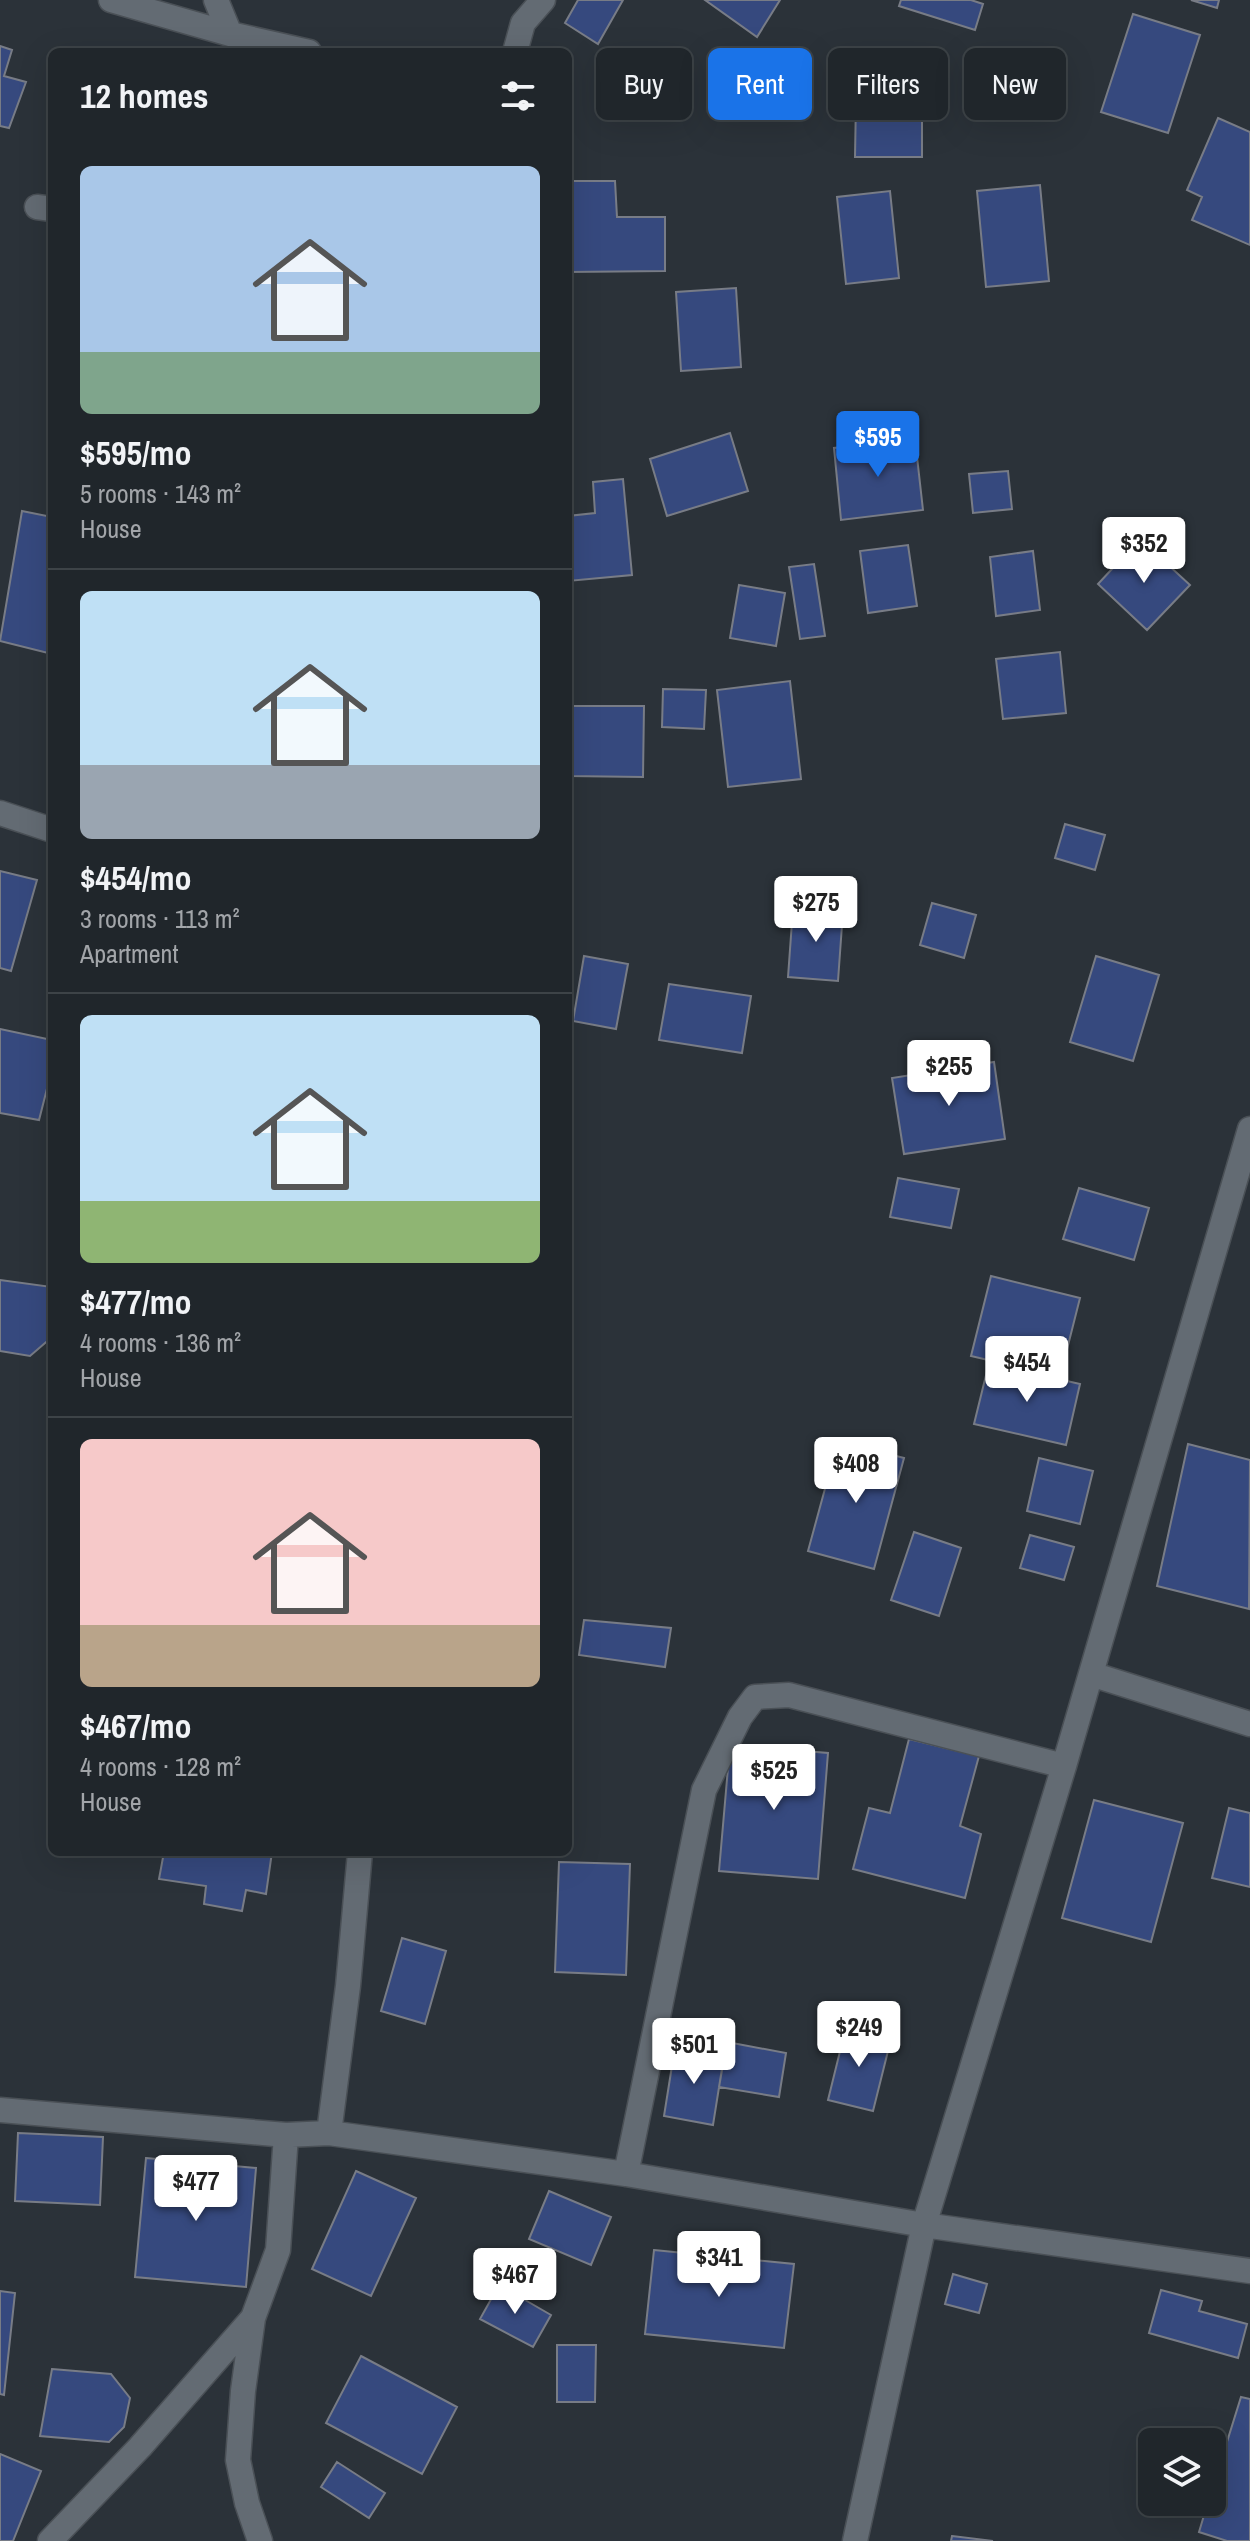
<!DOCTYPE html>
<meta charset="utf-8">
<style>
:root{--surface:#20262b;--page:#2d3237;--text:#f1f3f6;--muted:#a2a5a9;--line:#3d4347;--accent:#1a73e8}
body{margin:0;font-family:"Archivo Narrow",sans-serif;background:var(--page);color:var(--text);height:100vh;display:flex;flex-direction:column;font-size:30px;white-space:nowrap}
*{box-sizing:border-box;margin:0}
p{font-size:26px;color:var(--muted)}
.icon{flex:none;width:44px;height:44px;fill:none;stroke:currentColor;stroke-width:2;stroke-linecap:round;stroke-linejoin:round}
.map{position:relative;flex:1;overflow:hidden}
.sheet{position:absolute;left:48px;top:48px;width:524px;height:1808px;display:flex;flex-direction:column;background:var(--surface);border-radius:12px;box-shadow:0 8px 32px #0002,0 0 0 2px var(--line)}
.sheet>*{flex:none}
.guide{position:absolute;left:596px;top:48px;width:534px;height:72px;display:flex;gap:16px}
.fabs{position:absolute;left:1138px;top:2428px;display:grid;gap:16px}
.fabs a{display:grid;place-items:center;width:88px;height:88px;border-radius:12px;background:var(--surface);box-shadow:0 8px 32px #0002,0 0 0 2px var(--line);font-size:40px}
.price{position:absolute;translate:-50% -68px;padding:0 18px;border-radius:8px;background:#fff;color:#222;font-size:26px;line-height:52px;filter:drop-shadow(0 2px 4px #0008)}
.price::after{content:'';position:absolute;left:50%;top:48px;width:24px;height:18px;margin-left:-12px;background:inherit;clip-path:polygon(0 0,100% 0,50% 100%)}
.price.current{background:var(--accent);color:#fff}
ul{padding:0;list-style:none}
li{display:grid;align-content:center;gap:16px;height:424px;padding:0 32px}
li+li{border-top:2px solid var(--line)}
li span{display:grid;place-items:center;height:248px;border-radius:12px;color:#555}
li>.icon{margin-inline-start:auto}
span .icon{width:144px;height:144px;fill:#fffc;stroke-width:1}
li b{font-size:34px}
h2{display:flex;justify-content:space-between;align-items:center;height:96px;padding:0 32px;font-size:34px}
.pill{padding:0 28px;border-radius:12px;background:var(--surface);box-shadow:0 8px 32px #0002,0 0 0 2px var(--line);font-size:28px;line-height:72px}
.pill.current{background:var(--accent);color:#fff}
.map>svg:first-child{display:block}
.building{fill:#36497e;stroke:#787c86;stroke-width:2}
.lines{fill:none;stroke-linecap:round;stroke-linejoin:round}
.minor-casing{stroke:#4a5056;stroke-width:27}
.minor{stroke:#636b73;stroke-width:24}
</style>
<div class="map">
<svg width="1250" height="2541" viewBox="0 0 1250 2541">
<rect width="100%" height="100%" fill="#2b3239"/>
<path class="building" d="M 578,0 L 623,0 L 598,44 L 565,23 Z
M 705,0 L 780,0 L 757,37 Z
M 901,0 L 971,0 L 983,4 L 975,30 L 899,6 Z
M 1191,0 L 1219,0 L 1217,8 Z
M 1133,14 L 1200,35 L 1168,133 L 1101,112 Z
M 0,46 L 12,50 L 4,76 L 26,82 L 9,128 L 0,126 Z
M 856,100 L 922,100 L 922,157 L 855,157 Z
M 1218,118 L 1250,132 L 1250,245 L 1192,220 L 1202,197 L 1187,190 Z
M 568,181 L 615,181 L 617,217 L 665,217 L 665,271 L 568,272 Z
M 1040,185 L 1049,281 L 986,287 L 977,191 Z
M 890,191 L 899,278 L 846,284 L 837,197 Z
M 736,288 L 741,367 L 681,371 L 676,292 Z
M 730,433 L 748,491 L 667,516 L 650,459 Z
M 915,439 L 923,510 L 841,520 L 834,448 Z
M 1008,471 L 1012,509 L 973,513 L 969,474 Z
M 623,479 L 632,575 L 568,581 L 568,516 L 595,513 L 593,482 Z
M 22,511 L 52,517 L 52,654 L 0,641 Z
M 1140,539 L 1190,585 L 1147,630 L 1098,584 Z
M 908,545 L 917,606 L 868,613 L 860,551 Z
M 1033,551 L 1040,610 L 996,616 L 990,557 Z
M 814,564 L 825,636 L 800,639 L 789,567 Z
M 739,585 L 785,593 L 776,646 L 730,638 Z
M 1060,652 L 1066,713 L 1003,719 L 996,659 Z
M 790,681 L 801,779 L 728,787 L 717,690 Z
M 663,689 L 706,690 L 704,729 L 662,727 Z
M 568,706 L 644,706 L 643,777 L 568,776 Z
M 1065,824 L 1105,835 L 1095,870 L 1055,858 Z
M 0,871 L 37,880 L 11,971 L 0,968 Z
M 932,903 L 976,915 L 964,958 L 920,945 Z
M 793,908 L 843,911 L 838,981 L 788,977 Z
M 584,956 L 628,964 L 616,1029 L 573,1021 Z
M 1096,956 L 1159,975 L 1133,1061 L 1070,1042 Z
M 669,984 L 751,996 L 742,1053 L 659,1040 Z
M 0,1029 L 52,1040 L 52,1069 L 39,1120 L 0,1113 Z
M 994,1062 L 1005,1139 L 904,1154 L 892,1078 Z
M 898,1178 L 959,1189 L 951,1228 L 890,1217 Z
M 1079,1188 L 1149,1208 L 1134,1260 L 1063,1239 Z
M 991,1276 L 1080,1298 L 1060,1377 L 971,1356 Z
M 0,1280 L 52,1287 L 52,1337 L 30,1356 L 0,1351 Z
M 989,1363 L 1080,1384 L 1066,1445 L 974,1424 Z
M 838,1441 L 904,1458 L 874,1569 L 808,1551 Z
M 1188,1444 L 1250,1460 L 1249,1609 L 1157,1586 Z
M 1039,1458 L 1093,1471 L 1080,1524 L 1027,1511 Z
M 914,1532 L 961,1548 L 939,1616 L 891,1600 Z
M 1030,1535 L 1074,1547 L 1064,1580 L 1020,1568 Z
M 584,1620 L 671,1628 L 665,1667 L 579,1655 Z
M 909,1739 L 979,1756 L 960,1826 L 981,1834 L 965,1898 L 853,1869 L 869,1808 L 890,1813 Z
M 730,1745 L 828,1753 L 818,1879 L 719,1871 Z
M 1094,1800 L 1183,1823 L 1151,1942 L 1062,1918 Z
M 1229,1808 L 1250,1813 L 1250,1887 L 1212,1878 Z
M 164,1852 L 272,1852 L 266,1894 L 246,1890 L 242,1911 L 204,1904 L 206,1886 L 159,1879 Z
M 559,1862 L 630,1864 L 626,1975 L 555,1972 Z
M 402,1938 L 446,1951 L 425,2024 L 381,2011 Z
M 846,2027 L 891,2039 L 873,2111 L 828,2100 Z
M 727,2042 L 786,2053 L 779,2097 L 719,2087 Z
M 675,2047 L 724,2056 L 713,2125 L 664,2116 Z
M 18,2133 L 103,2137 L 100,2205 L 15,2201 Z
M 146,2158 L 256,2168 L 246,2287 L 135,2277 Z
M 356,2171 L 416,2198 L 371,2296 L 312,2269 Z
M 549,2191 L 611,2217 L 591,2265 L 529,2239 Z
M 654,2250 L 794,2264 L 784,2348 L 645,2334 Z
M 953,2274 L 987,2284 L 979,2313 L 945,2304 Z
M 499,2285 L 551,2315 L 533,2347 L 480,2319 Z
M 1161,2290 L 1202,2301 L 1199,2311 L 1247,2324 L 1238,2358 L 1149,2333 Z
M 0,2291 L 15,2293 L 4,2395 L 0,2394 Z
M 557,2345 L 596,2345 L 595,2402 L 557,2402 Z
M 361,2356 L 457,2407 L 422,2474 L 326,2423 Z
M 52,2369 L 111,2374 L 130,2398 L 124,2427 L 109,2442 L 40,2436 Z
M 1241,2397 L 1250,2399 L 1250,2541 L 1227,2541 L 1199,2532 L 1208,2502 L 1212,2502 L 1212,2490 Z
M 0,2454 L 41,2471 L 13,2541 L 0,2541 Z
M 337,2462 L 385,2493 L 369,2518 L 321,2487 Z
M 952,2536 L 993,2541 L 951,2541 Z"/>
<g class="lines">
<g class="minor-casing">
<path id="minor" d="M 111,0 L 230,34 L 309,52
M 216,0 L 230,34
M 515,52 L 523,23 L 543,0
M 37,207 L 52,209
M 0,813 L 52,830
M 1091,1674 L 1250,1724
M 0,2110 L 286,2135 L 329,2133 L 626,2174 L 924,2225 L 1250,2271
M 329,2133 L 348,1986 L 360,1852
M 626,2174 L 704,1790 L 740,1717 L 755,1697 L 789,1695 L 1064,1766
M 253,2318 L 243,2391 L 238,2460 L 247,2503 L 260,2541
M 50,2541 L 140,2447 L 253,2318 L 278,2250 L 286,2135
M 855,2541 L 924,2225 L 1064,1766 L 1250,1129"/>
</g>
<use href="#minor" class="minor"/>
</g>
</svg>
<div class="fabs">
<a><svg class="icon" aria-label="layers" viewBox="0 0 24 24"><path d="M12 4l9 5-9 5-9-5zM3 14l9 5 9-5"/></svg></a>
</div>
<b class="price current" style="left:878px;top:479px">$595</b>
<b class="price" style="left:1144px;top:585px">$352</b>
<b class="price" style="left:816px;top:944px">$275</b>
<b class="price" style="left:949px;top:1108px">$255</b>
<b class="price" style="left:1027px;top:1404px">$454</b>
<b class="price" style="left:856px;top:1505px">$408</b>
<b class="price" style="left:774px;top:1812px">$525</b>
<b class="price" style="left:859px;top:2069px">$249</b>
<b class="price" style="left:694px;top:2086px">$501</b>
<b class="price" style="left:196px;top:2223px">$477</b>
<b class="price" style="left:719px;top:2299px">$341</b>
<b class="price" style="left:515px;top:2316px">$467</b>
<div class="guide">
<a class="pill">Buy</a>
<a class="pill current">Rent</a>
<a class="pill">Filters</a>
<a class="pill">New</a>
</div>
<section class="sheet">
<h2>12 homes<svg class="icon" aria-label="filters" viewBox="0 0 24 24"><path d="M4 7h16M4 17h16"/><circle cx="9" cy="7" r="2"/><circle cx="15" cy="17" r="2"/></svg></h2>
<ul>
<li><span style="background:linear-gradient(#a9c7e8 75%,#7fa58c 0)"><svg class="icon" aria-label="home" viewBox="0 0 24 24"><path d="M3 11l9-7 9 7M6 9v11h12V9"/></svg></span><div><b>$595/mo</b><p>5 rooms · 143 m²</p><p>House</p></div></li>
<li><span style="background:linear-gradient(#bfe0f5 70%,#9aa5b1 0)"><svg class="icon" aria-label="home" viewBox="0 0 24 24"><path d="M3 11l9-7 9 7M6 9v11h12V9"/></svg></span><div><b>$454/mo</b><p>3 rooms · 113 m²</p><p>Apartment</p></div></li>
<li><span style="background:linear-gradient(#bfe0f5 75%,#8fb573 0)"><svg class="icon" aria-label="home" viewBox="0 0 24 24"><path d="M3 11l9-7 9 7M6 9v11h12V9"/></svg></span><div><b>$477/mo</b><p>4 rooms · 136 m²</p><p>House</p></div></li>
<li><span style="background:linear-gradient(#f6c9c9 75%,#b9a48a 0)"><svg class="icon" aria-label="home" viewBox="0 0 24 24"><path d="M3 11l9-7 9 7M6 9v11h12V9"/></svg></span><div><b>$467/mo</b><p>4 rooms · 128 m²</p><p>House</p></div></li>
</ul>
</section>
</div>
